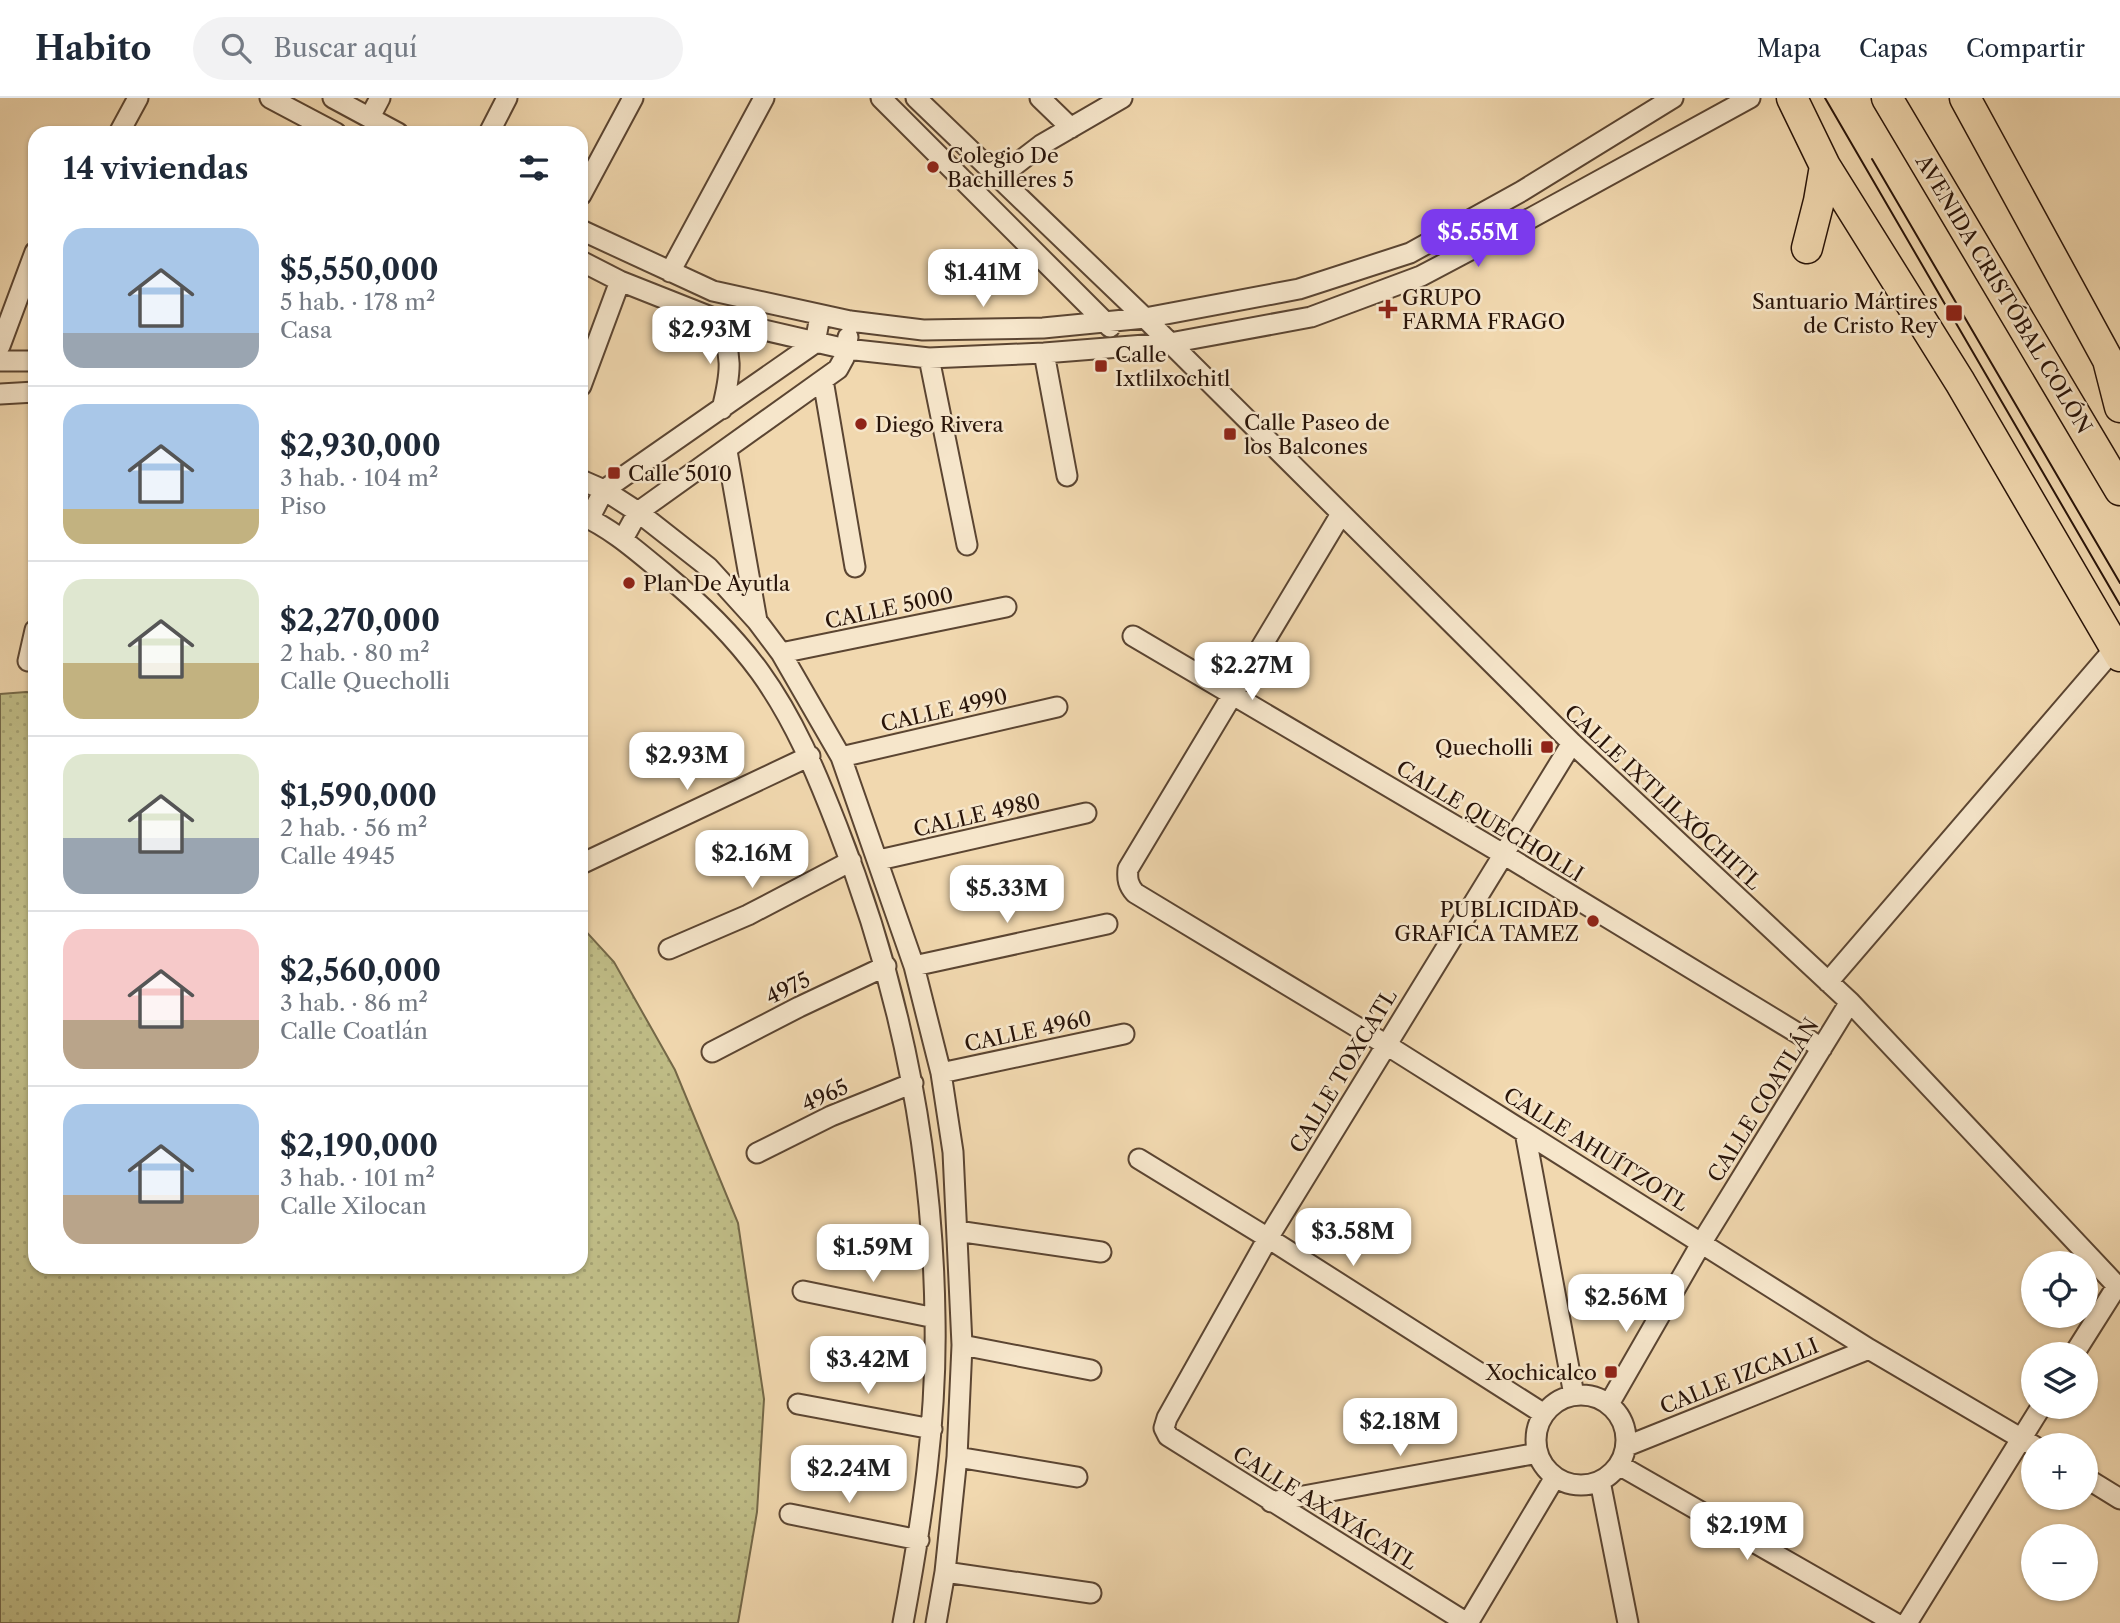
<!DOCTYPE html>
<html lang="es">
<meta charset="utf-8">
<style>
:root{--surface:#fff;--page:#f2f2f3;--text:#1f2937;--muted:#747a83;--line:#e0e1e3;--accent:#7c3aed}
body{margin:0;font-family:"Libre Caslon Text",serif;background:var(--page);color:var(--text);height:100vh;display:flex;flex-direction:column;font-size:26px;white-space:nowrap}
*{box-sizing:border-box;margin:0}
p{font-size:23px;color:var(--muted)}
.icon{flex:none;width:38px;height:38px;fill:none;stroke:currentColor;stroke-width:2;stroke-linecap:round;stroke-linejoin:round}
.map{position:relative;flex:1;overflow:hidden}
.side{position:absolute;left:28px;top:28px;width:560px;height:1148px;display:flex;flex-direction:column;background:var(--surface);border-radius:21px;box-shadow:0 2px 5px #0004}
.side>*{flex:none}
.controls{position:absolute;left:2021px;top:1153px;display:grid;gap:14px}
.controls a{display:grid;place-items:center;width:77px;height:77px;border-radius:50%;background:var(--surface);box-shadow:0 2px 5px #0004;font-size:35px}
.price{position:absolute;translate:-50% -60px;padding:0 16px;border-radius:14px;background:#fff;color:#222;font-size:23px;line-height:46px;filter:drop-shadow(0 2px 4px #0008)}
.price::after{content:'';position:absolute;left:50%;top:42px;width:21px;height:16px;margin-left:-10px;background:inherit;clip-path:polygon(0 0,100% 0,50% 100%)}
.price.on{background:var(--accent);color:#fff}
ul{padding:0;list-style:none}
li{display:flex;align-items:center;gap:21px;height:175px;padding:0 35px}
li+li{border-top:2px solid var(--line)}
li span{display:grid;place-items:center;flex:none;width:196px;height:140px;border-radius:21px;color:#555}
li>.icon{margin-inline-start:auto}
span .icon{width:84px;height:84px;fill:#fffc;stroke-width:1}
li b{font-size:30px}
h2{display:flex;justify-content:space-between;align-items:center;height:84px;padding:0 35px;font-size:30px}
header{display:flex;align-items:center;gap:42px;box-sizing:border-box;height:98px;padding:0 35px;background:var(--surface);border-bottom:2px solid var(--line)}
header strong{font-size:33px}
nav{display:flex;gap:38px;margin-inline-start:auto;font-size:24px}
.search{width:490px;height:63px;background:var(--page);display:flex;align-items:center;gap:18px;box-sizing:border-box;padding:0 24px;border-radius:38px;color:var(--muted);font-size:26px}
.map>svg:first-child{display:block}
.grass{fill:url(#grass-dots);stroke:#746848;stroke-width:2}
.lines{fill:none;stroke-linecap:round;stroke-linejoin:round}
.street-casing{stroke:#5b4532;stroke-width:23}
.primary-casing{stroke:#291409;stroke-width:33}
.street{stroke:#f6e6cb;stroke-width:19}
.primary{stroke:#f1d8af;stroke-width:30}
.tram{stroke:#291409;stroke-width:2}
.poi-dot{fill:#8f2418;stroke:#f6e6cb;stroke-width:2.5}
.labels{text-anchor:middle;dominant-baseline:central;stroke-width:5;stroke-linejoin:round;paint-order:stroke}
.poi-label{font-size:21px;fill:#291409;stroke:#f6e6cb;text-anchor:start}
.street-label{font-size:21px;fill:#291409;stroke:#f6e6cb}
</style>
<header>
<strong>Habito</strong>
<div class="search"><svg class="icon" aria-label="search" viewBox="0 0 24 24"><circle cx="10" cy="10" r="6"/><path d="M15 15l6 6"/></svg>Buscar aquí</div>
<nav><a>Mapa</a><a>Capas</a><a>Compartir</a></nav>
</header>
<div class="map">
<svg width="2120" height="1525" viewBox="0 0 2120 1525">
<defs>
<pattern id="grass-dots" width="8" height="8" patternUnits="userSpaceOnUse" patternTransform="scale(1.75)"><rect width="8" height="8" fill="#c0bd87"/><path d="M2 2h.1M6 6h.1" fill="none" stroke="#a5a273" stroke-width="1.8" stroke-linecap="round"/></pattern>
</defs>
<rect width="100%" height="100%" fill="#f1d8af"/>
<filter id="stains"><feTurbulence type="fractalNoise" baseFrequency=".00286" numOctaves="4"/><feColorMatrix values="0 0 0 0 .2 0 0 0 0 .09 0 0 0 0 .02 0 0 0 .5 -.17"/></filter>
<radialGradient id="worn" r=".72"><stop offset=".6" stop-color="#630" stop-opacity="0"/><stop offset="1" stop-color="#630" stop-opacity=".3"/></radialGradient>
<path class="grass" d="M 26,594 L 35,595 L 35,1169 L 581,1169 L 581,828 L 614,864 L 675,972 L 738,1125 L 764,1301 L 757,1414 L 738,1525 L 0,1525 L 0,596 Z"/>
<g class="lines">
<g class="street-casing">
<path id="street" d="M 270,0 L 336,35
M 333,0 L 398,35
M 881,0 L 1110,229
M 916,0 L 1145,220 L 1572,645 L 1850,904 L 2120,1191
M 1040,0 L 1071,30
M 370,19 L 380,0
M 119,35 L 138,0
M 489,35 L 507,0
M 998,80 L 1041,47 L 1122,0
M 581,97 L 633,0
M 581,132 L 713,193 L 850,223 L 923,232 L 1043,230 L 1145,220 L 1299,191 L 1410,155 L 1522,93 L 1673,0
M 581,163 L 620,183 L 716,221 L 846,251 L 929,260 L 1044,255 L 1170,245 L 1311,219 L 1421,178 L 1529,121 L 1750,0
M 670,174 L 764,0
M 716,221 C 734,255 731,275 722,311
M 0,248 L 35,154
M 1044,255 L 1067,378
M 929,260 L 967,447
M 0,263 L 35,263
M 823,282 L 855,469
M 581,288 L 620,183
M 0,296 L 35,294
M 727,353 L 757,523
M 581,382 L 604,392 L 638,414 L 708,469 L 757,523 L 781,555 L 841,659 L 914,868 L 941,975 L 953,1054 L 962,1247 L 957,1359 L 945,1474 L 936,1525
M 1341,416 L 1128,771 C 1127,781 1128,787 1135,795 L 1385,946 L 1869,1251 L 2034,1348
M 581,417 C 613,431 639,455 666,477 C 701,506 733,537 760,574 C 794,621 816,674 837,728 C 899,885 933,1050 935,1220 C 937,1323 922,1424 903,1525
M 589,421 L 604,392 L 815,245 L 820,218
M 623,441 L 638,414 L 838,271 L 844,260 L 848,239
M 1133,538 L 1503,756 L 1822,950
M 781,555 L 1006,509
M 28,563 L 35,532
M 841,659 L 1057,609
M 879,762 L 1086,715
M 581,766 L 810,658
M 669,851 L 748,817 L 851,763
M 914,868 L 1107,826
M 1828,884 L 2115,550
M 712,954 L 799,909 L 886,868
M 941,975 L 1124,936
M 1525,1034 L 1574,1297
M 757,1055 L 831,1018 L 913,985
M 1139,1061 L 1268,1140 L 1544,1316
M 957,1133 L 1101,1154
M 803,1193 L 935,1220
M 962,1247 L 1091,1272
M 2074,1256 L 2117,1188
M1536 1342a45 45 0 1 1 90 0a45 45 0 1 1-90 0Z
M 798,1306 L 932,1331
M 1609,1306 L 1702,1144 L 1850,904
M 1627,1348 L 1869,1251
M 957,1359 L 1077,1379
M 1619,1367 L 1895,1525
M 2086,1380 L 2120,1401
M 1600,1383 L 1628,1525
M 1271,1404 L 1538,1355
M 790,1416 L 919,1442
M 945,1474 L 1091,1495
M 1467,1525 L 1168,1338 L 1164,1330 L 1167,1320 L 1268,1140 L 1572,645
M 1468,1525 L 1555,1379
M 1907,1525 L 2041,1309"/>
</g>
<g class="primary-casing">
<path id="primary" d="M 1792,0 L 1825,68 L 1960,284 L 2120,558
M 1887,0 L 2120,392
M 1965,0 L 2108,262 L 2120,309
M 1807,150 L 1819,103 L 1825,68"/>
</g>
<use href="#street" class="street"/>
<use href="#primary" class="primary"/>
<path class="tram" d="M 1825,0 L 2120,507
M 1872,61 L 2120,485"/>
</g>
<g class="poi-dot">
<circle cx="933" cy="69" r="7"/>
<path d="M1384.5 200.5h7v7h7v7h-7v7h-7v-7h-7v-7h7z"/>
<rect x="1945" y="206" width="18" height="18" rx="3.5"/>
<rect x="1094" y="261" width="14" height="14" rx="3.5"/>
<circle cx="861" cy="326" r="7"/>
<rect x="1223" y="329" width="14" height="14" rx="3.5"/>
<rect x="607" y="368" width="14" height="14" rx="3.5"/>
<circle cx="629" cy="485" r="7"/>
<rect x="1540" y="642" width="14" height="14" rx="3.5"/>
<circle cx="1593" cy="823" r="7"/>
<rect x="1604" y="1267" width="14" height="14" rx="3.5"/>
</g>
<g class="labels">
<g class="poi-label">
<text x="947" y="57">Colegio De<tspan x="947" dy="24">Bachilleres 5</tspan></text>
<text x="1402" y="199">GRUPO<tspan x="1402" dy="24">FARMA FRAGO</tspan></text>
<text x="1938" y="203" text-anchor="end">Santuario Mártires<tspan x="1938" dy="24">de Cristo Rey</tspan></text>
<text x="1115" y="256">Calle<tspan x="1115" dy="24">Ixtlilxochitl</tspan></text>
<text x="1244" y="324">Calle Paseo de<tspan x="1244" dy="24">los Balcones</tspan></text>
<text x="875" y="326">Diego Rivera</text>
<text x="628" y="375">Calle 5010</text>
<text x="643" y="485">Plan De Ayutla</text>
<text x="1533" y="649" text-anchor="end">Quecholli</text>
<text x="1579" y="811" text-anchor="end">PUBLICIDAD<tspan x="1579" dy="24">GRAFICA TAMEZ</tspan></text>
<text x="1597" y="1274" text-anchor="end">Xochicalco</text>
</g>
<g class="street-label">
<text transform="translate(2004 196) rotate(59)">AVENIDA CRISTÓBAL COLÓN</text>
<text transform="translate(889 510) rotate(-12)">CALLE 5000</text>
<text transform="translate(944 612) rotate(-13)">CALLE 4990</text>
<text transform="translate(1663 699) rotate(43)">CALLE IXTLILXÓCHITL</text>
<text transform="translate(977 717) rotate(-13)">CALLE 4980</text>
<text transform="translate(1490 723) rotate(31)">CALLE QUECHOLLI</text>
<text transform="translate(788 890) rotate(-26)">4975</text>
<text transform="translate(1028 933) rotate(-12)">CALLE 4960</text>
<text transform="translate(1343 973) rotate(-59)">CALLE TOXCATL</text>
<text transform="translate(825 997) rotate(-24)">4965</text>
<text transform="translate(1763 1002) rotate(-58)">CALLE COATLÁN</text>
<text transform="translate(1596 1051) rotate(32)">CALLE AHUÍTZOTL</text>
<text transform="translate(1739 1278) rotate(-22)">CALLE IZCALLI</text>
<text transform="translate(1325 1410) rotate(32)">CALLE AXAYÁCATL</text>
</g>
</g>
<rect width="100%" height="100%" filter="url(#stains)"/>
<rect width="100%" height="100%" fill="url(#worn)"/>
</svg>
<div class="controls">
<a><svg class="icon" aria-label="locate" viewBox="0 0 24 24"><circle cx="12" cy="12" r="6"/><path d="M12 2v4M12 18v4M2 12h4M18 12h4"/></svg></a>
<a><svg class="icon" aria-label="layers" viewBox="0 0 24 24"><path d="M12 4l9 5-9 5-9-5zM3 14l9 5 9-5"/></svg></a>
<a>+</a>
<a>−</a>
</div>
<b class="price on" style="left:1478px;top:171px">$5.55M</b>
<b class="price" style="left:983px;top:211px">$1.41M</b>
<b class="price" style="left:710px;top:268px">$2.93M</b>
<b class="price" style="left:1252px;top:604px">$2.27M</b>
<b class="price" style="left:687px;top:694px">$2.93M</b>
<b class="price" style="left:752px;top:792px">$2.16M</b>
<b class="price" style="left:1007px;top:827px">$5.33M</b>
<b class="price" style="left:1353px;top:1170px">$3.58M</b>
<b class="price" style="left:873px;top:1186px">$1.59M</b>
<b class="price" style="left:1626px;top:1236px">$2.56M</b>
<b class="price" style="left:868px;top:1298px">$3.42M</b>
<b class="price" style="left:1400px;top:1360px">$2.18M</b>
<b class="price" style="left:849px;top:1407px">$2.24M</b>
<b class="price" style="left:1747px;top:1464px">$2.19M</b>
<section class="side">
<h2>14 viviendas<svg class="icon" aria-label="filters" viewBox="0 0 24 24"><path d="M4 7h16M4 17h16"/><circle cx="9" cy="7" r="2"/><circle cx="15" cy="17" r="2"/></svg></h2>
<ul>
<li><span style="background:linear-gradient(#a9c7e8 75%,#9aa5b1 0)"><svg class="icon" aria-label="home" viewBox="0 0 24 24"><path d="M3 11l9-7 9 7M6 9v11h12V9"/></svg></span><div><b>$5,550,000</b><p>5 hab. · 178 m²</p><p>Casa</p></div></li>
<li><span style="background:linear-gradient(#a9c7e8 75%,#c2b280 0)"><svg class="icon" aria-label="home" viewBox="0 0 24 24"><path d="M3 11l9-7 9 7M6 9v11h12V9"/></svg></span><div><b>$2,930,000</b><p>3 hab. · 104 m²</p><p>Piso</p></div></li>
<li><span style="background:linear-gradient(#dfe7d0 60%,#c2b280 0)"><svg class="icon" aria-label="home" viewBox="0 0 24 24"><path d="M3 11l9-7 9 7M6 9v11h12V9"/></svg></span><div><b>$2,270,000</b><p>2 hab. · 80 m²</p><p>Calle Quecholli</p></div></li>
<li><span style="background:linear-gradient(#dfe7d0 60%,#9aa5b1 0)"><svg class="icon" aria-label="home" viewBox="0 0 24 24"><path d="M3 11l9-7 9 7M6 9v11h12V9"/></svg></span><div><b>$1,590,000</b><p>2 hab. · 56 m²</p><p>Calle 4945</p></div></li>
<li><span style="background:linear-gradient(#f6c9c9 65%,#b9a48a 0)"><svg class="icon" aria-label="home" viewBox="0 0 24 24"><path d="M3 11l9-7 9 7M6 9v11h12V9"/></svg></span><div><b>$2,560,000</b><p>3 hab. · 86 m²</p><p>Calle Coatlán</p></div></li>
<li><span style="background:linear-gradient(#a9c7e8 65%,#b9a48a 0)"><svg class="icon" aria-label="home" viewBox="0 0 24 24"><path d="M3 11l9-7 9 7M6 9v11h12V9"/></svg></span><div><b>$2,190,000</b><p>3 hab. · 101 m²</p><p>Calle Xilocan</p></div></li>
</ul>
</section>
</div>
